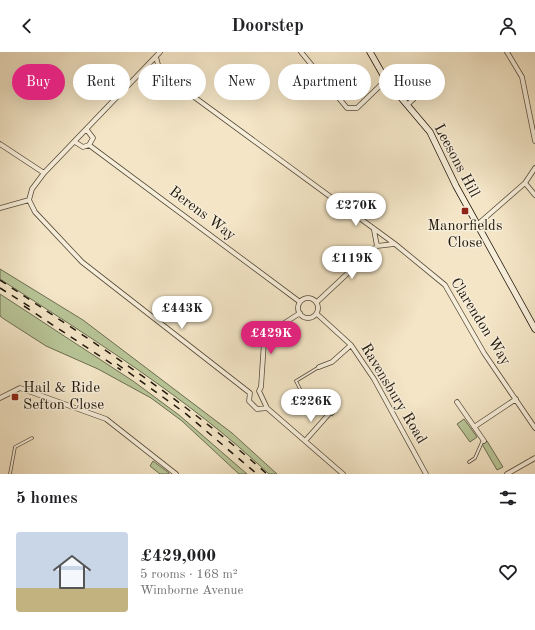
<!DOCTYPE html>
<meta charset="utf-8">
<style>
:root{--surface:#fff;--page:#f2f2f2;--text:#202124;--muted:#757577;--accent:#db2777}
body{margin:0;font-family:"Old Standard TT",serif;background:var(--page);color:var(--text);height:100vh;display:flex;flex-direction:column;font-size:15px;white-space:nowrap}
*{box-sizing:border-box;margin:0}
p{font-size:13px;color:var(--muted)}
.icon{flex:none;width:22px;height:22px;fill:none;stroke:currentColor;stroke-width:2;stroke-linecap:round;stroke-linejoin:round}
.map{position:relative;height:422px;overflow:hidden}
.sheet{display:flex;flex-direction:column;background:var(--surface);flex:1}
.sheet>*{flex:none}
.banner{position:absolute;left:12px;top:12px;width:511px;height:36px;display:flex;gap:8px}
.price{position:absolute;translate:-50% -34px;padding:0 9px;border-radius:14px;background:#fff;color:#222;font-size:13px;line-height:26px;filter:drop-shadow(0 1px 2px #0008)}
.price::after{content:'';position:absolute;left:50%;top:24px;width:12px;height:9px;margin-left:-6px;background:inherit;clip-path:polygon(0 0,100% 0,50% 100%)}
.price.selected{background:var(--accent);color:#fff}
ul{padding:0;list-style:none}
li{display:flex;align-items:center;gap:12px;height:100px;padding:0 16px}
li span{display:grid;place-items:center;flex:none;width:112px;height:80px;border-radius:4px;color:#555}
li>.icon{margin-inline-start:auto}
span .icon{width:48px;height:48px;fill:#fffc;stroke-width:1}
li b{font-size:17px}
h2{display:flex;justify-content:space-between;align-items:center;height:48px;padding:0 16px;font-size:17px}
.tag{padding:0 14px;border-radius:18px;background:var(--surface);box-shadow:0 4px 16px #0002;font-size:14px;line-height:36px}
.tag.selected{background:var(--accent);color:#fff}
header{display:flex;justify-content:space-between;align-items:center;height:52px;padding:0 16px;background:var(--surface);font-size:18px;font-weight:800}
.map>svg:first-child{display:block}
.green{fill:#b8c597;stroke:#6c6e52}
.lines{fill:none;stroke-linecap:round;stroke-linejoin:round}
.lane-casing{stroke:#554a3a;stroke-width:3.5}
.street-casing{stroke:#554a3a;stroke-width:5.5}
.secondary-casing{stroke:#20170c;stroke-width:7}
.lane{stroke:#f7eeda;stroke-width:2}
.street{stroke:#f7eeda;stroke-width:4}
.secondary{stroke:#f7eeda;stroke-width:5.5}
.rail{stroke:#20170c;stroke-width:1.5;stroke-dasharray:7 7;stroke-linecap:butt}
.poi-dot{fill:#8f2418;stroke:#f7eeda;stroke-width:1.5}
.labels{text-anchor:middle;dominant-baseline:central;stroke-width:3;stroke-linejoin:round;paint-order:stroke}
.street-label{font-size:15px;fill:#20170c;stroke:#f7eeda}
.poi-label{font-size:15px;fill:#20170c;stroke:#f7eeda}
</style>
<header><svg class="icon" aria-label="back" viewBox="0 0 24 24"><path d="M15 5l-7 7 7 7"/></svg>Doorstep<svg class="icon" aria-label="person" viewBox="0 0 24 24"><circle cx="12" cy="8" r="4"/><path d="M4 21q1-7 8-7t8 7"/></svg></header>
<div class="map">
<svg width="535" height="422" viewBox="0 0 535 422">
<rect width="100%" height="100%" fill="#f3e5c6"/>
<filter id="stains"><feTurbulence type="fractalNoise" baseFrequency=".005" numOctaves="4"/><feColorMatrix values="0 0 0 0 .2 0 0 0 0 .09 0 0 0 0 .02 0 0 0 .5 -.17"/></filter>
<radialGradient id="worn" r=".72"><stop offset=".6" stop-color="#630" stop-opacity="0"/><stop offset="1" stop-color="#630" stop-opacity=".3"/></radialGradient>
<path class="green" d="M 0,217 L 83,268 L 232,381 L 277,422 L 269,422 C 187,345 94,288 0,227 Z
M 0,242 L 133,329 L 179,363 L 247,422 L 239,422 L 182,369 L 151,346 L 98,317 L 46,294 L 4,267 L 0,264 Z
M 324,339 L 335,361 L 332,364 L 327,359 L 318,342 Z
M 464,367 L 477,385 L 470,390 L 457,372 Z
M 487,389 L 503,415 L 497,418 L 482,392 Z
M 153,409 L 169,421 L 169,422 L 160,422 L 150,414 Z"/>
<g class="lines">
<g class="lane-casing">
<path id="lane" d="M 301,339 L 296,329 L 319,315
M 469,410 L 475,406 L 483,388
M 10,422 L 15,395 L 32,386"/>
</g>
<g class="street-casing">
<path id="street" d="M 301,0 L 347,56 L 357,56 L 386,28
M 507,0 L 522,25 L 535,89
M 156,5 L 160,20 L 395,192 L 445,233 L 484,301 L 535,376
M 140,22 L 160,20
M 407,53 C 418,43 432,32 411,21
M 75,90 L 83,95 L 89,93 L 93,86 L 87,78
M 0,92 L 44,121 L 160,0
M 89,93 L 300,250
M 44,121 L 32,137 L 29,148 L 35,160 L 82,210 L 250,341 L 249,349 L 257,357 L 267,356 L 343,422
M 525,131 L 535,143
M 0,156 L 29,148
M 477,173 L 525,131 L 535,116
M 374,178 L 377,194
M298 256a10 10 0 1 1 20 0a10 10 0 1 1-20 0Z
M 317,250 L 377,194 L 394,192
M 317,262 L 351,293 L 374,327 L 426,422
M 319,315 L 332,310 L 351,293
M 0,346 L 20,336 L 106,367 L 176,422
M 457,350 L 484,389
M 267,356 L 259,339 L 261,335 L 264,290 L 269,281 L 300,261
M 474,375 L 516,347
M 305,389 L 328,363
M 507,422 L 535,406"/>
</g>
<g class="secondary-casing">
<path id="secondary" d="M 370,0 L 386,28 L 430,80 L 456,134 L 535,277"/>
</g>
<use href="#lane" class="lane"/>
<use href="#street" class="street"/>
<use href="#secondary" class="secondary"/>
<path class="rail" d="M 0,228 C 93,290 183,347 267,422
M 0,236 L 30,255
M 24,254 L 121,318
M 117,312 L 185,361 L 257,422"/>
</g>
<g class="poi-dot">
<rect x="461" y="155" width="8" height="8" rx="2"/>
<rect x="11" y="341" width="8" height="8" rx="2"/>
</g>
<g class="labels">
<g class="street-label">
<text transform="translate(456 109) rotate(62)">Leesons Hill</text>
<text transform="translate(202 162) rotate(37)">Berens Way</text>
<text transform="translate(480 270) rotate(58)">Clarendon Way</text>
<text transform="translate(393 342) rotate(59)">Ravensbury Road</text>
</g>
<g class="poi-label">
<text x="465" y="174">Manorfields<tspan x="465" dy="17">Close</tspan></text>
<text x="23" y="336" text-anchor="start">Hail &amp; Ride<tspan x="23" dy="17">Sefton Close</tspan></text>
</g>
</g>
<rect width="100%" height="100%" filter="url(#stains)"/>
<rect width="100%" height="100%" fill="url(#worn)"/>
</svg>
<b class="price" style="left:356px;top:175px">£270K</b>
<b class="price" style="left:352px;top:228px">£119K</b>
<b class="price" style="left:182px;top:278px">£443K</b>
<b class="price selected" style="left:271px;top:303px">£429K</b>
<b class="price" style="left:311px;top:371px">£226K</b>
<div class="banner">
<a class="tag selected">Buy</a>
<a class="tag">Rent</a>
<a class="tag">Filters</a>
<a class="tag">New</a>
<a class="tag">Apartment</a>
<a class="tag">House</a>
</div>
</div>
<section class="sheet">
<h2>5 homes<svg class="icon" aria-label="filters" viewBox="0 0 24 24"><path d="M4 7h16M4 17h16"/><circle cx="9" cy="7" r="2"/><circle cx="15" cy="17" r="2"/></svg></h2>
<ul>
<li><span style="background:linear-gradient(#c9d6e8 70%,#c2b280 0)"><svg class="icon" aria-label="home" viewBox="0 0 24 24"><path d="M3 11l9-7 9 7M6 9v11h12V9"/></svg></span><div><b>£429,000</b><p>5 rooms · 168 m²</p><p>Wimborne Avenue</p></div><svg class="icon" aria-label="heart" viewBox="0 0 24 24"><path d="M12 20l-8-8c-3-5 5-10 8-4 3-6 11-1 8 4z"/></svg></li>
</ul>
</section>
